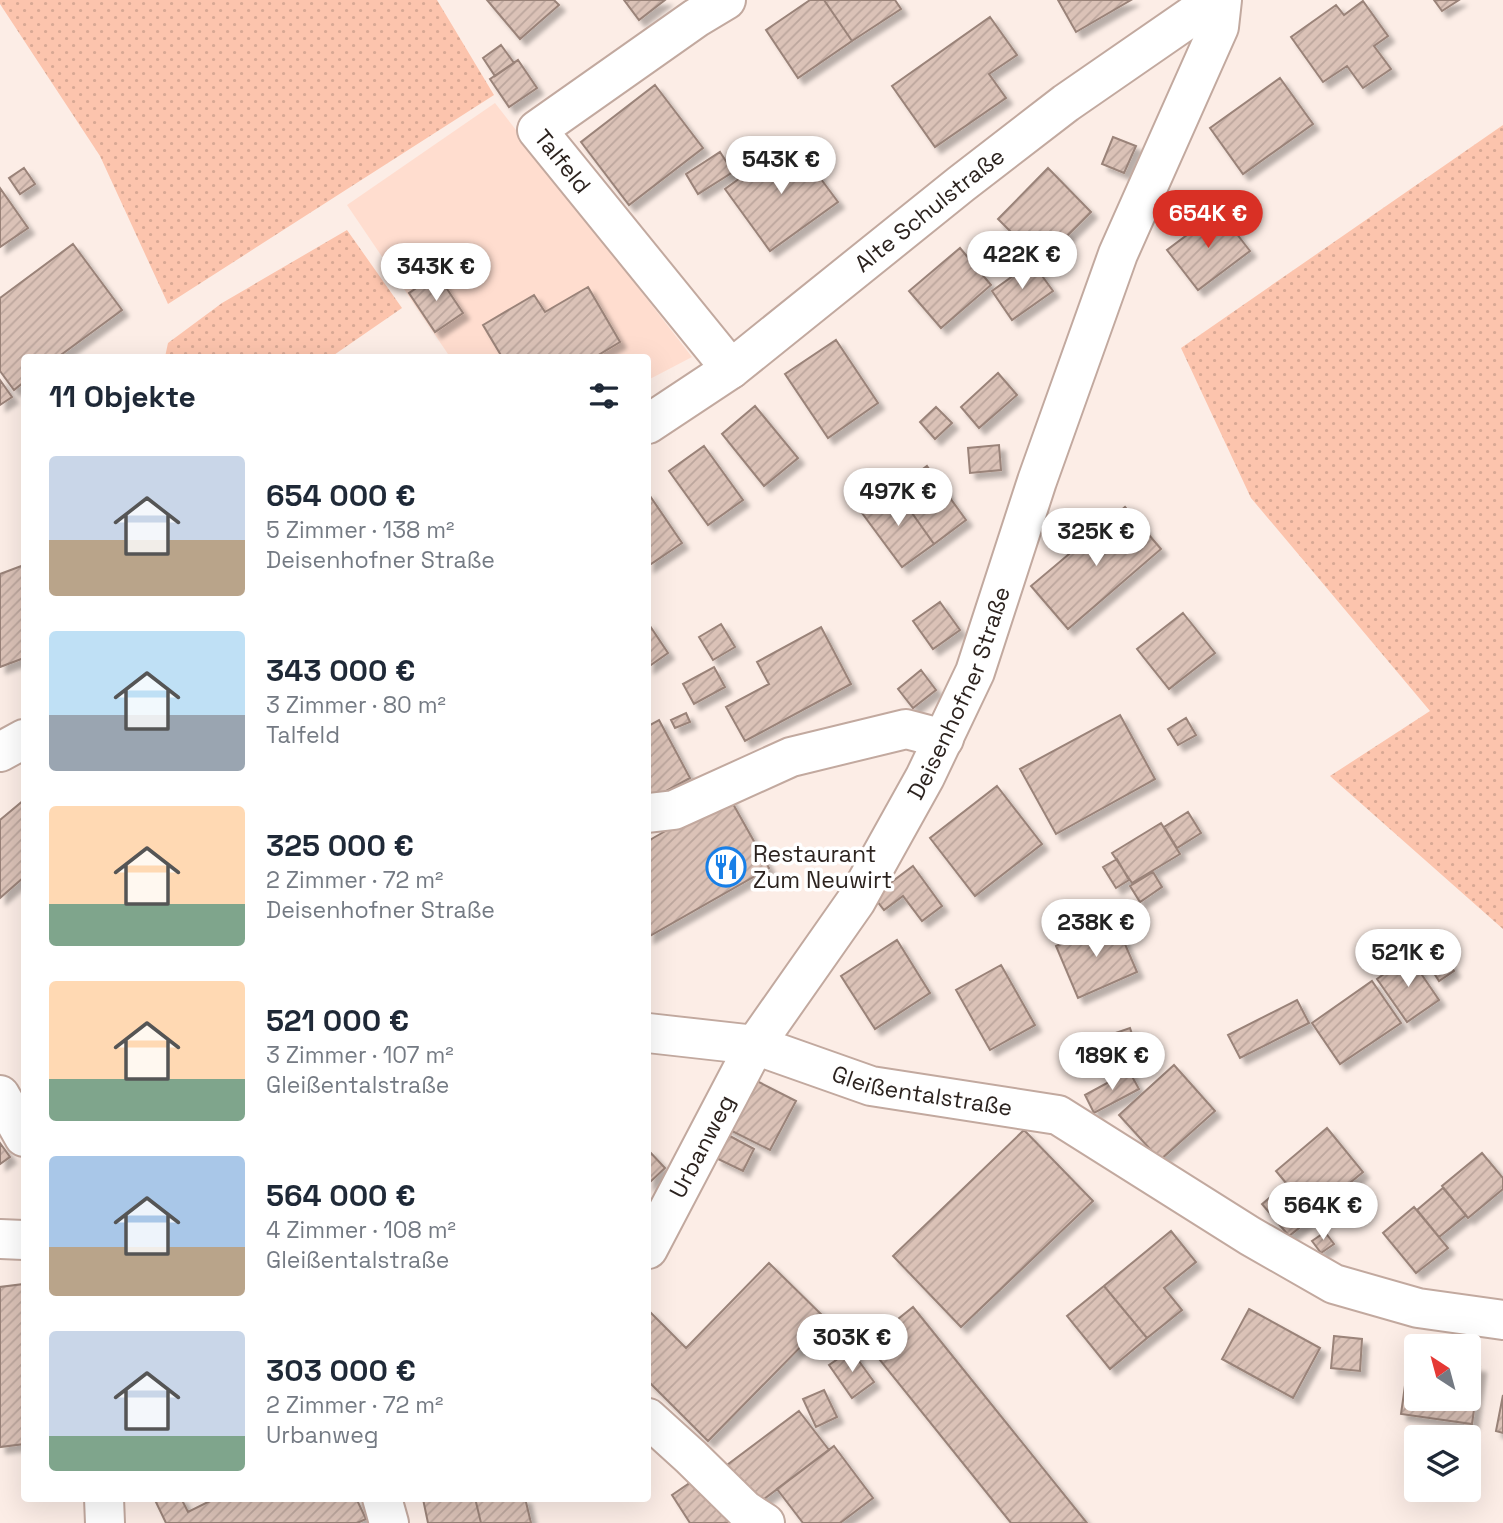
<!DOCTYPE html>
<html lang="de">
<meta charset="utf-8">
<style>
:root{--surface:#fff;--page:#f2f2f3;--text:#1f2937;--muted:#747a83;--accent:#d93025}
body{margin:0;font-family:"Space Grotesk",sans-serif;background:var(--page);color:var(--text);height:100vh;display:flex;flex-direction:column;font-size:26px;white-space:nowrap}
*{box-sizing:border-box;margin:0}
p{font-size:23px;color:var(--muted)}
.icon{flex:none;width:38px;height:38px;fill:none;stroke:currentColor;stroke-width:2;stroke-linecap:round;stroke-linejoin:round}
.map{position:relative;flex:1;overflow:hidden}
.panel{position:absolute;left:21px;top:354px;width:630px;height:1148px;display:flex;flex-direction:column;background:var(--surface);border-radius:7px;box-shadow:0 7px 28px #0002}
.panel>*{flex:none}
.needle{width:46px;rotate:324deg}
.tools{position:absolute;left:1404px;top:1334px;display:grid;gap:14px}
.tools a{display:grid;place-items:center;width:77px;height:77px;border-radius:7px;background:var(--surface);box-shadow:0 7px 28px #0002;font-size:35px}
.price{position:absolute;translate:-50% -60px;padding:0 16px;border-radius:24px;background:#fff;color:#222;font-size:23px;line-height:46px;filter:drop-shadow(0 2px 4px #0008)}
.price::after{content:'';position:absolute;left:50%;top:42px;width:21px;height:16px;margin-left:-10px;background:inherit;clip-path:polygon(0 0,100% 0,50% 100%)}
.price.current{background:var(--accent);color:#fff}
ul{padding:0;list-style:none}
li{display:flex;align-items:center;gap:21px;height:175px;padding:0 28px}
li span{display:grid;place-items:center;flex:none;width:196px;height:140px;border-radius:7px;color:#555}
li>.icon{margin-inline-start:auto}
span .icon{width:84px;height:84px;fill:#fffc;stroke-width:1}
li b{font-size:30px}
h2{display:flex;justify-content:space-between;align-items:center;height:84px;padding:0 28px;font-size:30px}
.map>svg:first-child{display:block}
.built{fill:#ffddcf}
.grass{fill:url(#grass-dots)}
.building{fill:url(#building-hatch);stroke:#9a8379;stroke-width:2;filter:url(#shadow)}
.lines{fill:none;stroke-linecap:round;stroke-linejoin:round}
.minor-casing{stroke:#c2a99f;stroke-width:42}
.minor{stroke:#fff;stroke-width:38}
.labels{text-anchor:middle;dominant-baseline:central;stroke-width:7;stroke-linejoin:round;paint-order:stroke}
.street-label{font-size:23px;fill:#2c231f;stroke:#fff}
.poi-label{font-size:23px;fill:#2c231f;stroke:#fff;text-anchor:start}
</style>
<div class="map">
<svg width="1503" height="1523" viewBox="0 0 1503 1523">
<defs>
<pattern id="grass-dots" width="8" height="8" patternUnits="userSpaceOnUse" patternTransform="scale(1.75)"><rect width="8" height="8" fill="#fcc4ad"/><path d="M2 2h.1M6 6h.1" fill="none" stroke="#d8a894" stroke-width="1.8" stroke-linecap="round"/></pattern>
<pattern id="building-hatch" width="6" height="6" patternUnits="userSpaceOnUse" patternTransform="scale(1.75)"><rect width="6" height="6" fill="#dbc2b7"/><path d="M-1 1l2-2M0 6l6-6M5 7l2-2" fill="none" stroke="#bca69d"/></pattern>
<filter id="shadow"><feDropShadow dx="6" dy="6" stdDeviation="2" flood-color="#0004"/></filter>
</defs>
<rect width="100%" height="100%" fill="#fcede6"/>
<path class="built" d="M 495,103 L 692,357 L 648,380 L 648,357 L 450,357 L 347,205 Z"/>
<path class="grass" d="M 0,0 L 437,0 L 494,95 L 168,304 L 100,156 L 0,4 Z
M 1503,125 L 1503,929 L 1330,776 L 1430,711 L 1251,498 L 1181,348 Z
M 347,230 L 402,308 L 331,357 L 165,357 L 168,343 L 222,303 Z"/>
<path class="building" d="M 487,0 L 554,0 L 559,5 L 520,39 Z
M 624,0 L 665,0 L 639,20 Z
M 810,0 L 824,0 L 852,41 L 798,78 L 766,30 Z
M 824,0 L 895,0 L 901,9 L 852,41 Z
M 1058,0 L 1131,0 L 1076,32 Z
M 1434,0 L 1459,0 L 1442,11 Z
M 1363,1 L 1388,36 L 1374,46 L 1391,69 L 1363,88 L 1347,66 L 1323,82 L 1291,37 L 1336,5 L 1344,15 Z
M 990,17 L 1017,55 L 989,74 L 1006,98 L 935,147 L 892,86 Z
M 501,45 L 514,63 L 495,76 L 483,58 Z
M 518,60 L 537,88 L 509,107 L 490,79 Z
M 1280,78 L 1313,124 L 1243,174 L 1210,128 Z
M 655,85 L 703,148 L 629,205 L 581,142 Z
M 1113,137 L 1136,146 L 1124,173 L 1102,164 Z
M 792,140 L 838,202 L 770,251 L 725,189 Z
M 720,152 L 733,172 L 698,194 L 686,174 Z
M 24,168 L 35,184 L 20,194 L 9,178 Z
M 1048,168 L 1091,212 L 1041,262 L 998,219 Z
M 0,188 L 28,228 L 0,247 Z
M 1219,211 L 1250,251 L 1198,290 L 1167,250 Z
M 73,244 L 122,310 L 58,357 L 24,357 L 24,382 L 14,390 L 0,371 L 0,298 Z
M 960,248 L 991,285 L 941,328 L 909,291 Z
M 1032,262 L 1053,291 L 1012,320 L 992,291 Z
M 437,274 L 463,313 L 435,332 L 409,293 Z
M 588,287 L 620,342 L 595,357 L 502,357 L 483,325 L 534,295 L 545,312 Z
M 836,340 L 878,403 L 828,438 L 785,374 Z
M 998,373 L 1017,395 L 979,428 L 961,407 Z
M 0,380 L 12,397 L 0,405 Z
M 755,406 L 798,458 L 764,486 L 722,434 Z
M 936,407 L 952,423 L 935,439 L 920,422 Z
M 999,445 L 1001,470 L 970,473 L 968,448 Z
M 704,446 L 743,500 L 708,525 L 669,471 Z
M 927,466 L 966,520 L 934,544 L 895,489 Z
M 895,489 L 934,544 L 902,567 L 862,513 Z
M 648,493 L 682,543 L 648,566 Z
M 1125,507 L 1161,549 L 1068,629 L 1031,586 Z
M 24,565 L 24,658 L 0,667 L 0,574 Z
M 940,602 L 960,630 L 933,649 L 913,621 Z
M 1183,613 L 1215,653 L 1169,689 L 1137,649 Z
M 648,623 L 668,653 L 648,667 Z
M 721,624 L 735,647 L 713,660 L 699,637 Z
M 821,627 L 851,684 L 745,741 L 726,707 L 769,684 L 757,662 Z
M 714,667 L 725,687 L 694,704 L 683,684 Z
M 921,670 L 936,690 L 913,708 L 898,689 Z
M 686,713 L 690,722 L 675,728 L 671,720 Z
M 1120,715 L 1155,779 L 1056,834 L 1020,769 Z
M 1186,718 L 1196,735 L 1178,745 L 1168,729 Z
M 659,720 L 690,778 L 648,801 L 648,726 Z
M 997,786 L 1042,844 L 975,896 L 930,838 Z
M 728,795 L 769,868 L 648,937 L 648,841 Z
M 24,800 L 24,877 L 0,898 L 0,820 Z
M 1188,812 L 1201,833 L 1177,848 L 1164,827 Z
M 1161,823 L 1180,854 L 1132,883 L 1112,853 Z
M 1117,859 L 1129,880 L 1116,888 L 1103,867 Z
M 913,866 L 942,906 L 922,921 L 903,896 L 884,910 L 873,896 Z
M 1153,872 L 1162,887 L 1140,902 L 1130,886 Z
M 1115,921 L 1137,972 L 1078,998 L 1056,946 Z
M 1433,938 L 1454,971 L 1439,981 L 1418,948 Z
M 897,940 L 930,993 L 875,1029 L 841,976 Z
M 1409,956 L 1439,1000 L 1407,1022 L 1377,979 Z
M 1001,965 L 1035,1025 L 990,1050 L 956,990 Z
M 1372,981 L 1401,1023 L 1340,1064 L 1312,1023 Z
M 1297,1000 L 1309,1023 L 1240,1058 L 1228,1035 Z
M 1130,1028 L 1137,1049 L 1085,1067 L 1077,1046 Z
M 1174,1065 L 1215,1111 L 1160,1160 L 1119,1115 Z
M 1129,1071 L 1139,1089 L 1094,1113 L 1085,1095 Z
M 747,1076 L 796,1101 L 770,1150 L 722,1126 Z
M 1327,1128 L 1363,1172 L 1312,1214 L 1276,1171 Z
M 1024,1130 L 1093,1201 L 961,1327 L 893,1256 Z
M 728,1135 L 754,1149 L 743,1171 L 716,1158 Z
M 0,1143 L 10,1157 L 0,1164 Z
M 648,1150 L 665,1168 L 648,1184 Z
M 1482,1153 L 1503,1178 L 1503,1189 L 1468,1218 L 1442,1186 Z
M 1286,1184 L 1314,1216 L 1289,1236 L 1262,1204 Z
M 1443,1188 L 1466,1215 L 1439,1237 L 1417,1210 Z
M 1414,1207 L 1448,1248 L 1416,1273 L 1383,1233 Z
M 1171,1231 L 1196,1262 L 1164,1288 L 1182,1310 L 1147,1338 L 1104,1286 Z
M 1325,1232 L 1334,1244 L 1321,1253 L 1312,1241 Z
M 769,1263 L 827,1320 L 708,1441 L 648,1381 L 648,1310 L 686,1348 Z
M 24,1284 L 24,1444 L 0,1447 L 0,1287 Z
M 1104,1286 L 1147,1338 L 1110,1369 L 1067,1316 Z
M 913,1307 L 1087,1523 L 1011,1523 L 867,1344 Z
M 1249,1309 L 1320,1348 L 1293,1398 L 1222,1359 Z
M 1334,1336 L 1362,1339 L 1360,1371 L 1331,1368 Z
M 851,1350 L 874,1382 L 852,1398 L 829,1365 Z
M 1409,1357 L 1416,1358 L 1416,1398 L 1468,1398 L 1468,1365 L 1480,1367 L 1472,1424 L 1401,1414 Z
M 824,1390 L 837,1417 L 816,1427 L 803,1399 Z
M 1503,1395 L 1503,1433 L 1496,1431 Z
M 799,1411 L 829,1450 L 756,1505 L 727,1465 Z
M 834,1446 L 873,1498 L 840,1523 L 803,1523 L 777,1489 Z
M 700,1476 L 731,1523 L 690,1523 L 672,1495 Z
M 154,1498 L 181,1498 L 188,1512 L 216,1498 L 356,1498 L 366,1519 L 357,1523 L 166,1523 Z
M 429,1498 L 475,1498 L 481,1523 L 428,1523 L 423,1499 Z
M 475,1498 L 525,1498 L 531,1523 L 481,1523 Z"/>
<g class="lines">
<g class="minor-casing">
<g id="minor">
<path id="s1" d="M 726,0 L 696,18 L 537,130 L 731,369"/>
<path id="s2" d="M 648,424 L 731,369 L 961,184 L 1066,103 L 1215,0"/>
<path d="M 0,752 L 24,739"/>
<path d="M 648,813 L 674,810 L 791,757 L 906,729 L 944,739"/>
<path id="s3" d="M 648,1033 L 755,1045 L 871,1086 L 1058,1115 L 1250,1236 L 1334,1284 L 1418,1308 L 1503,1320"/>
<path d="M 0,1095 L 24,1137"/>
<path d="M 0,1239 L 24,1240"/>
<path id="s4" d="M 648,1249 L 755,1045 L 856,901 L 925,777 L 975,672 L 1037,481 L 1118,254 L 1219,27 L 1222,0"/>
<path d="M 648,1418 L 691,1457 L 745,1510 L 765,1523"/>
<path d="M 104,1498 L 105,1523"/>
<path d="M 382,1498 L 389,1523"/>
</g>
</g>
<use href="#minor" class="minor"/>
</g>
<defs>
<g id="restaurant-ring" transform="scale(2.0125)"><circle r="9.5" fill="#fff" stroke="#187fe7" stroke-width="1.5"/><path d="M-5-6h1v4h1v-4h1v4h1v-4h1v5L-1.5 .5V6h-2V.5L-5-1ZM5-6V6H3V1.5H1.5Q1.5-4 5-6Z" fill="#187fe7"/></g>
</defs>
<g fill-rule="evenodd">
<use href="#restaurant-ring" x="726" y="867"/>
</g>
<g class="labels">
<g class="street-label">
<text stroke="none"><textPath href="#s1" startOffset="270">Talfeld</textPath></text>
<text stroke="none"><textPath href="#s2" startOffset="354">Alte Schulstraße</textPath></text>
<text stroke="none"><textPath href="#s4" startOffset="639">Deisenhofner Straße</textPath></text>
<text stroke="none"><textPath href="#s3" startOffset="282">Gleißentalstraße</textPath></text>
<text stroke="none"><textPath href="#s4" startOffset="116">Urbanweg</textPath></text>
</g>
<g class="poi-label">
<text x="753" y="854">Restaurant<tspan x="753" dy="26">Zum Neuwirt</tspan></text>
</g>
</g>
</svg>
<div class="tools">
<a><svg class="needle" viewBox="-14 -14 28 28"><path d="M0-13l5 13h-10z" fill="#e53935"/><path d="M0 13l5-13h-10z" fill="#747a83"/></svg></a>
<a><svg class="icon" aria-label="layers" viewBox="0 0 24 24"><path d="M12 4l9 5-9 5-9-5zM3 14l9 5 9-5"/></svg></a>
</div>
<b class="price" style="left:781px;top:196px">543K €</b>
<b class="price current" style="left:1208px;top:250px">654K €</b>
<b class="price" style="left:1022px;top:291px">422K €</b>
<b class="price" style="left:436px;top:303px">343K €</b>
<b class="price" style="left:898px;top:528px">497K €</b>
<b class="price" style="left:1096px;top:568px">325K €</b>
<b class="price" style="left:1096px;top:959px">238K €</b>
<b class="price" style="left:1408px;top:989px">521K €</b>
<b class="price" style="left:1112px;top:1092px">189K €</b>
<b class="price" style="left:1323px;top:1242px">564K €</b>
<b class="price" style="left:852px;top:1374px">303K €</b>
<section class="panel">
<h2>11 Objekte<svg class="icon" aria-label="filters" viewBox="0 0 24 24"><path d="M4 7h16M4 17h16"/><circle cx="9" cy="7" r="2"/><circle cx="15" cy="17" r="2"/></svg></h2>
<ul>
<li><span style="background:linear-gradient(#c9d6e8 60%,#b9a48a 0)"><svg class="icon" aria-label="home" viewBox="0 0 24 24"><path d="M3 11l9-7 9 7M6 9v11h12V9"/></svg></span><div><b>654 000 €</b><p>5 Zimmer · 138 m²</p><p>Deisenhofner Straße</p></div></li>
<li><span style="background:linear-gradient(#bfe0f5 60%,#9aa5b1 0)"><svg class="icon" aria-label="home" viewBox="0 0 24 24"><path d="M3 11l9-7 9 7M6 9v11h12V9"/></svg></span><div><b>343 000 €</b><p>3 Zimmer · 80 m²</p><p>Talfeld</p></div></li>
<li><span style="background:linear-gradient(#ffd9b3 70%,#7fa58c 0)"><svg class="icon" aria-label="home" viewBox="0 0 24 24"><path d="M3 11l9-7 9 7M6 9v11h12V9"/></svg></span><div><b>325 000 €</b><p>2 Zimmer · 72 m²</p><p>Deisenhofner Straße</p></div></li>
<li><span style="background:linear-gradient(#ffd9b3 70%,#7fa58c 0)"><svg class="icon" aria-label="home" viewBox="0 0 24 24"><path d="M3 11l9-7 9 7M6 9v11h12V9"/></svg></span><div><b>521 000 €</b><p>3 Zimmer · 107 m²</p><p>Gleißentalstraße</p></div></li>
<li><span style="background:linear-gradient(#a9c7e8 65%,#b9a48a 0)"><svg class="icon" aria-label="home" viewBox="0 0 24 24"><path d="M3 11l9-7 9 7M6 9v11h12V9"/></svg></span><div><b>564 000 €</b><p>4 Zimmer · 108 m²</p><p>Gleißentalstraße</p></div></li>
<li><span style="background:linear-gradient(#c9d6e8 75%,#7fa58c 0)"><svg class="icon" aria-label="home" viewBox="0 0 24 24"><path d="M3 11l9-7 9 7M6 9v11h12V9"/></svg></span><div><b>303 000 €</b><p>2 Zimmer · 72 m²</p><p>Urbanweg</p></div></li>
</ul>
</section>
</div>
